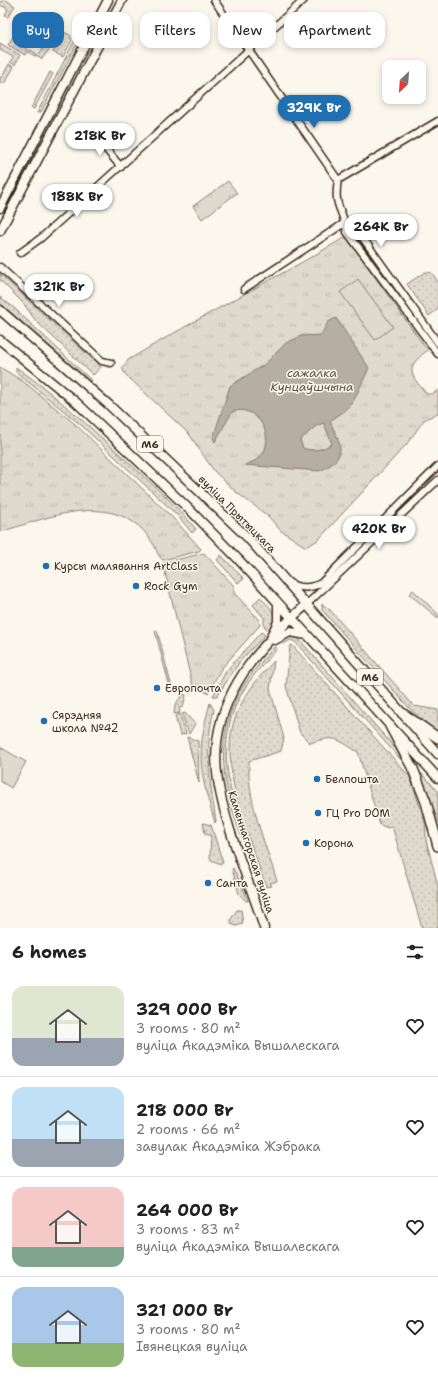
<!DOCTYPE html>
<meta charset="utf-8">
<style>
:root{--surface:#fff;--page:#f6f6f6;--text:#202124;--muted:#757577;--line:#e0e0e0;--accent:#1f6fb2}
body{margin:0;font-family:"Shantell Sans",sans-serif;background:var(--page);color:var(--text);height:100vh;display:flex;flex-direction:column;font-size:15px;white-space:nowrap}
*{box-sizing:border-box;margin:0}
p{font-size:13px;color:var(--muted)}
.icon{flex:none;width:22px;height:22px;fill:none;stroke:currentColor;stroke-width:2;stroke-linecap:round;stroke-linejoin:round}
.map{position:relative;height:928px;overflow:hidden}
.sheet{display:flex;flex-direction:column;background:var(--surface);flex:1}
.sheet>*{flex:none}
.banner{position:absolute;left:12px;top:12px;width:414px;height:36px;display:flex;gap:8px}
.needle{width:26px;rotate:205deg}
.tools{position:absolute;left:382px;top:60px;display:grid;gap:8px}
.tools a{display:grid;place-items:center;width:44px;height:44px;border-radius:8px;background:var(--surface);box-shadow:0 2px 6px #0003;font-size:20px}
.price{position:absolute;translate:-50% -34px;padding:0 9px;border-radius:14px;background:#fff;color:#222;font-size:13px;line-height:26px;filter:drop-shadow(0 1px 2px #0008)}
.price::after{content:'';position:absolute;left:50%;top:24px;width:12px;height:9px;margin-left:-6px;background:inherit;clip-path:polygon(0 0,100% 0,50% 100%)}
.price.selected{background:var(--accent);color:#fff}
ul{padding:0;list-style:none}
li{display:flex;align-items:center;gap:12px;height:100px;padding:0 12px}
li+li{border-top:1px solid var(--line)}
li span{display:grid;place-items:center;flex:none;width:112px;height:80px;border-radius:12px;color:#555}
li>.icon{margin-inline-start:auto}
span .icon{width:48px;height:48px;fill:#fffc;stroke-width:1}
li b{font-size:17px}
h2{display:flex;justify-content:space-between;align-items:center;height:48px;padding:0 12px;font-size:17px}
.tag{padding:0 14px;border-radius:12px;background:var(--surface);box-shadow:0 2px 6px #0003;font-size:14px;line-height:36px}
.tag.selected{background:var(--accent);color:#fff}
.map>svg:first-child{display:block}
.grass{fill:url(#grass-dots);stroke:#8d8276}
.park{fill:url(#park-tufts);stroke:#8d8276}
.pitch{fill:#dfd9ce;stroke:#8d8276}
.water{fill:#b6aea2;stroke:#85796d;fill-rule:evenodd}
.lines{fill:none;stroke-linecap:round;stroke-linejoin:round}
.minor-casing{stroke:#3b2a1e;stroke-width:9}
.major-casing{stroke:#3b2a1e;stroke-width:11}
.highway-casing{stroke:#3b2a1e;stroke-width:12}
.minor{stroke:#fbf7ec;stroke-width:6}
.major{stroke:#fbf7ec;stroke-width:8}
.highway{stroke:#fbf7ec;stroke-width:9}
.poi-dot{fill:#1f6fb2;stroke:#fbf7ec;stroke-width:1.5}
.labels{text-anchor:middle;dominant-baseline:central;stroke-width:3;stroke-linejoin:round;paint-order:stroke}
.shield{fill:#fbf7ec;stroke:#75685c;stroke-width:1}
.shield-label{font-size:10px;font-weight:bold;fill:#3b2a1e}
.street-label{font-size:11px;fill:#3b2a1e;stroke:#fbf7ec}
.poi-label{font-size:11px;fill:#3b2a1e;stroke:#fbf7ec;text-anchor:start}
.water-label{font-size:12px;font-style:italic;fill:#605246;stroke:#fbf7ec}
</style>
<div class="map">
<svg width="438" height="928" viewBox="0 0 438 928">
<defs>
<pattern id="grass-dots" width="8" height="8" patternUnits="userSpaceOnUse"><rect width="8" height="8" fill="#dfd9ce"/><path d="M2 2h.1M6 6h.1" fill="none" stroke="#c0bab0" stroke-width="1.8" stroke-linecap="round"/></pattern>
<pattern id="park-tufts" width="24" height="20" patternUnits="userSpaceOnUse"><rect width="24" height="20" fill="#dfd9ce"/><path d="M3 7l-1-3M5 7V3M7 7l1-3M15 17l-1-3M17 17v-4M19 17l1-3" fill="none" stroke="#c0bab0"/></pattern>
</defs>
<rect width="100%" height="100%" fill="#fbf7ec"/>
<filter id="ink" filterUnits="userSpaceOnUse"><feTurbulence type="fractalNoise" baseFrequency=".025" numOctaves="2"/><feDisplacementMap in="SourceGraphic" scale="8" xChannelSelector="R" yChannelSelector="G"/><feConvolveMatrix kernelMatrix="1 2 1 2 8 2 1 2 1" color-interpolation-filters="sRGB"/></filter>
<g filter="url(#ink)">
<path class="grass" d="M 6,0 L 15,6 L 8,17 L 5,15 L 8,9 L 0,5 L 0,2 Z
M 26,12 L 60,30 L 54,42 L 48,39 L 51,33 L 29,21 L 27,25 L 21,22 Z
M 20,24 L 26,27 L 17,43 L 28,49 L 25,55 L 8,45 Z
M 64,32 L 70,35 L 72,40 L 63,57 L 53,52 Z
M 76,38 L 77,44 L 41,112 L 37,113 Z
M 47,40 L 53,44 L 42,59 L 29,53 L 30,50 L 39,55 Z
M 0,43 L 20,55 L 15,65 L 10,62 L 13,57 L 0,50 Z
M 9,64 L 14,67 L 4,84 L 0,82 L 0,77 L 2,77 Z
M 50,72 L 53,74 L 34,109 L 31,108 Z
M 425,272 L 432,273 L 438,282 L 438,309 L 429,316 L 407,284 Z
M 0,274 L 101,367 L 93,375 L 36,321 L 23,303 L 0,280 Z
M 0,297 L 13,307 L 91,380 L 89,382 L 0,303 Z
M 16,367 C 56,395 91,428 126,460 C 151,483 175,504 196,529 L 192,533 L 178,516 L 81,425 L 16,372 Z
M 221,555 L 244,579 L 238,583 L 217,560 Z
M 260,597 C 273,611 279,613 269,631 L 264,626 L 264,618 L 253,605 Z
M 322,604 L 330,610 L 414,706 L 438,710 L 438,734 L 410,709 L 322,610 Z
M 157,630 L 172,688 L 170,688 L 155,631 Z
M 261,632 L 265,635 L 241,660 L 217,696 L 213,696 L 226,671 Z
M 293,635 L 297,637 L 397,750 L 402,761 L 295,642 L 291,640 L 283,644 L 280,642 L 283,638 Z
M 292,645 L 410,777 L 425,822 L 426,840 L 438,886 L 438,928 L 422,928 L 392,826 L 388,828 L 380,825 L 358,752 C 335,738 336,735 310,743 L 300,733 L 286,686 L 290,646 Z
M 275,646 L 277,649 C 268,660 257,670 249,682 C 209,739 230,795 251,854 L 249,855 C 225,798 209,744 243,686 C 252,671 264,659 275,646 Z
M 274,661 L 270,689 L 284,738 L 281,751 L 249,761 C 247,802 265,842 277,881 L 270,883 L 272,886 L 266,887 C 250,838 215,763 237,713 C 246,692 259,677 274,661 Z
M 183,694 L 186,695 L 183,707 L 179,708 L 180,713 L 174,714 L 175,705 Z
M 210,703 L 214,710 C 204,748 210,783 216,821 L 215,823 C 209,802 201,779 201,757 C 201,738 205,721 210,703 Z
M 185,713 L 195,724 L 189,734 L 182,714 Z
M 180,714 L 186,734 L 180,735 L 175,716 Z
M 187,737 L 198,741 L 199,783 Z
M 421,773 L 438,791 L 438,834 Z
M 203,823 L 211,825 L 223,863 L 221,864 L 211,860 L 210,857 L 211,836 L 205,834 Z
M 233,868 L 242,885 L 248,901 L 246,901 L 239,894 L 232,869 Z
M 237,910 L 241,910 L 243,924 L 236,926 L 231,924 L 231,919 Z"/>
<path class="park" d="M 228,181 L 237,193 L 202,219 L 193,206 Z
M 344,238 L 347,238 L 425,347 L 429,349 C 406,367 407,372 427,394 L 432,394 L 438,390 L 438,413 L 424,420 L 406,445 L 318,540 L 306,547 L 280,530 L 268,516 L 236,492 L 214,471 L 189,434 L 126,375 L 122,368 L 128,360 C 199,317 273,280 344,238 Z
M 0,367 L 24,382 L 75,424 L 174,519 L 201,549 L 199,551 L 163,560 C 158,557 157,550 154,545 C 149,537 143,529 136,524 C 97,495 42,520 0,532 Z
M 204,553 L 234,586 L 234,593 L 259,619 L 260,625 L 221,669 L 208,693 L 193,687 L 163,564 L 163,563 Z
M 413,590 L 438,614 L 438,618 L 409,594 Z"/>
<path class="pitch" d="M 358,279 L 393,327 L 375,340 L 340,292 Z
M 0,747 L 26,762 L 11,788 L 0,781 Z"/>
<path class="water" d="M 336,318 L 369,368 L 354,400 L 346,410 L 330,421 C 340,444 350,458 319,471 L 245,465 C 249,463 256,461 259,458 C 279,439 256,402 232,412 L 215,442 L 213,438 L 230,386 L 265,364 L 286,343 L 301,336 L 321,335 L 328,322 ZM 324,423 L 332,444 C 324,449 312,452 303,448 L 300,440 L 316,426 Z"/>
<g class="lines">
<g class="minor-casing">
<path id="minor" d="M 214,0 L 338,180 C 333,208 343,208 347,232 L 438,354
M 94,135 L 121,167
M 338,180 L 438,121
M 346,222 L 355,227 L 438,343
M 20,253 L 41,238 L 304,0
M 0,267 L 102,361 L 111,363
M 244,289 L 346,222
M 288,582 C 299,589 310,589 321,583 L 438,466
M 306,605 L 438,480"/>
</g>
<g class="major-casing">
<path id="major" d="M 0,208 L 108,0
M 0,231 L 122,0
M 0,310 L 109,405 L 248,538 L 438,754
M 0,340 L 77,403 L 191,511 L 238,559 L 438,778
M 272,634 L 278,622 L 278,603
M 275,640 L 290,632 L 307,635
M 264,928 C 249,879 226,831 218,781 C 206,706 253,651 306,605"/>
</g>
<g class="highway-casing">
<path id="highway" d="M 402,713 L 438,738
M 390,726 L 413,769 L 426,802 L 438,846"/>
</g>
<use href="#minor" class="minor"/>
<use href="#major" class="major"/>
<use href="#highway" class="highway"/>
</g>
</g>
<g class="poi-dot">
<circle cx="46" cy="566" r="4"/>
<circle cx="136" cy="586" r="4"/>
<circle cx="157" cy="688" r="4"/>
<circle cx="44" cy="721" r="4"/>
<circle cx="317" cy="779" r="4"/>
<circle cx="318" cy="813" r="4"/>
<circle cx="306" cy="843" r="4"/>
<circle cx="208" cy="883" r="4"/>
</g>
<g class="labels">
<g class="shield">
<rect x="137" y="436" width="26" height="16" rx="3"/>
<rect x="357" y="669" width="26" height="16" rx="3"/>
</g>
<g class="shield-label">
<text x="150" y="444">М6</text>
<text x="370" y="677">М6</text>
</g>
<g class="street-label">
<text transform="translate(237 514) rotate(45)">вуліца Прытыцкага</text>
<text transform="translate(251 852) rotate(72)">Каменнагорская вуліца</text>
</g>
<g class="poi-label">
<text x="54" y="566">Курсы малявання ArtClass</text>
<text x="144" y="586">Rock Gym</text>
<text x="165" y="688">Европочта</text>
<text x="52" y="715">Сярэдняя<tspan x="52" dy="13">школа №42</tspan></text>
<text x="325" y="779">Белпошта</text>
<text x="326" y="813">ГЦ Pro DOM</text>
<text x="314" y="843">Корона</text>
<text x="216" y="883">Санта</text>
</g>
<g class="water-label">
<text x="312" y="373">сажалка<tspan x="312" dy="14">Кунцаўшчына</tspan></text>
</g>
</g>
</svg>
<div class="tools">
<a><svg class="needle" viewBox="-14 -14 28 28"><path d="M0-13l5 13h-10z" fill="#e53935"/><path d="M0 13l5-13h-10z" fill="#757577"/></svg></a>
</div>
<b class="price selected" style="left:314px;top:129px">329K Br</b>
<b class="price" style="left:100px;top:157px">218K Br</b>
<b class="price" style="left:77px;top:218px">188K Br</b>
<b class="price" style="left:381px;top:248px">264K Br</b>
<b class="price" style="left:59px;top:308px">321K Br</b>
<b class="price" style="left:379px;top:550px">420K Br</b>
<div class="banner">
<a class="tag selected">Buy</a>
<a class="tag">Rent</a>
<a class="tag">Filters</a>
<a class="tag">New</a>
<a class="tag">Apartment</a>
</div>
</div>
<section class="sheet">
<h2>6 homes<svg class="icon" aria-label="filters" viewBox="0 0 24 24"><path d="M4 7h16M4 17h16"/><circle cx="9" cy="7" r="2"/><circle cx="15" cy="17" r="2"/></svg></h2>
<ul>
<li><span style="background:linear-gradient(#dfe7d0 65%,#9aa5b1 0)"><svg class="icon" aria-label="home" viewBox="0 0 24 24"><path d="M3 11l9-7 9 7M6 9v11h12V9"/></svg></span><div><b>329 000 Br</b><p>3 rooms · 80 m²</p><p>вуліца Акадэміка Вышалескага</p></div><svg class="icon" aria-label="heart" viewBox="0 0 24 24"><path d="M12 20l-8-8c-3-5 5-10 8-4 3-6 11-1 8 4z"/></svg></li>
<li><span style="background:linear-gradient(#bfe0f5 65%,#9aa5b1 0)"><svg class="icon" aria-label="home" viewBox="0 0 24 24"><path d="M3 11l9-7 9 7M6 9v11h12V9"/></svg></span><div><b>218 000 Br</b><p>2 rooms · 66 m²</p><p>завулак Акадэміка Жэбрака</p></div><svg class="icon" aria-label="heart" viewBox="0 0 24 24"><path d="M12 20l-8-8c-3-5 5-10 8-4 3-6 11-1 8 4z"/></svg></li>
<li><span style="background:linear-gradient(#f6c9c9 75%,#7fa58c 0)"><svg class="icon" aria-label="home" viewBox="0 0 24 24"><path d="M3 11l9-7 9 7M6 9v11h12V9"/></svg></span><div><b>264 000 Br</b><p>3 rooms · 83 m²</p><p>вуліца Акадэміка Вышалескага</p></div><svg class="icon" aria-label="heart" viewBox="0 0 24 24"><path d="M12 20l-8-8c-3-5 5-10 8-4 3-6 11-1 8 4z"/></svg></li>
<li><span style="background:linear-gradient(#a9c7e8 70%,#8fb573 0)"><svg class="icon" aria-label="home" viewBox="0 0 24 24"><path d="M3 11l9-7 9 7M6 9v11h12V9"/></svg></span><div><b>321 000 Br</b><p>3 rooms · 80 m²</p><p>Івянецкая вуліца</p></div><svg class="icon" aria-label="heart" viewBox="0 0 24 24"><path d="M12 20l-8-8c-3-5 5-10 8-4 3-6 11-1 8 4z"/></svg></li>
</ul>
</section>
